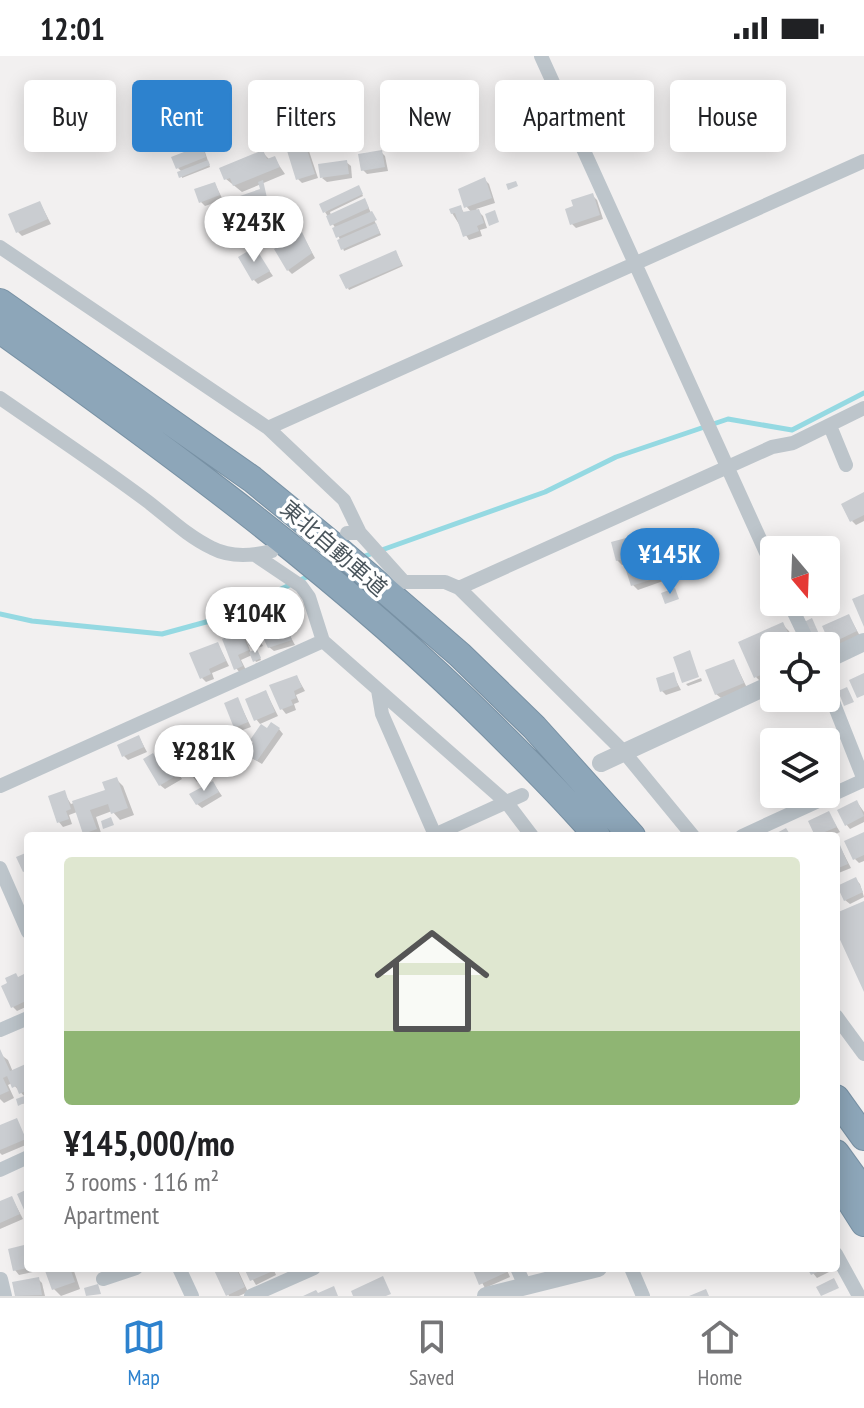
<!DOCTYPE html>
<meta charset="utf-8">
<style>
:root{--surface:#fff;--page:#f6f6f6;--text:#202124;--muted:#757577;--line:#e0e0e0;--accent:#2d82ce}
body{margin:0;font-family:"PT Sans Narrow","Noto Sans JP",sans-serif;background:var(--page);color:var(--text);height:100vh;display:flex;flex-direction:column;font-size:30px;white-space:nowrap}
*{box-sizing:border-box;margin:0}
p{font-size:26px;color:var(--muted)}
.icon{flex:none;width:44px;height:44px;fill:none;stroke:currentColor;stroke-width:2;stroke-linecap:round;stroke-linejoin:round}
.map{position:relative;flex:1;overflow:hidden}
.side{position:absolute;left:24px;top:776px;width:816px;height:440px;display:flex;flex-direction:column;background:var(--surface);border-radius:8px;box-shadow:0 4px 20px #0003}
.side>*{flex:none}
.hud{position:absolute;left:24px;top:24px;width:816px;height:72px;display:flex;gap:16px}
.needle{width:52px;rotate:161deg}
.controls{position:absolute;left:760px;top:480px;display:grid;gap:16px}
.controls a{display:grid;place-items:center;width:80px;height:80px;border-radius:8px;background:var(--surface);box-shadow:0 4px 20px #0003;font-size:40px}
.price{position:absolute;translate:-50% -68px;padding:0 18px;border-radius:28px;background:#fff;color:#222;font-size:26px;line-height:52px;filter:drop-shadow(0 2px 4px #0008)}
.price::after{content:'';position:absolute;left:50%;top:48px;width:24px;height:18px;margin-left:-12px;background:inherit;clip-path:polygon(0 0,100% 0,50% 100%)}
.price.on{background:var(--accent);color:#fff}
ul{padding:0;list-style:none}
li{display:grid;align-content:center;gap:16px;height:424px;padding:0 40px}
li+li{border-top:2px solid var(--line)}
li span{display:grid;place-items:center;height:248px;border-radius:8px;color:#555}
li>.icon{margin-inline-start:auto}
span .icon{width:144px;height:144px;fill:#fffc;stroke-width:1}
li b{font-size:34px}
.tag{padding:0 28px;border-radius:8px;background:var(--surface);box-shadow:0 4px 20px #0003;font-size:28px;line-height:72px}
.tag.on{background:var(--accent);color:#fff}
.status{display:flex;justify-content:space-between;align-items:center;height:56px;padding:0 40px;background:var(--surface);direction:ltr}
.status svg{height:22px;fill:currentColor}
.menu{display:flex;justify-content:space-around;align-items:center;height:112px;border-top:2px solid var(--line);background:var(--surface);font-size:22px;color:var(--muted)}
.menu a{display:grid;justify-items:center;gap:4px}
.menu .on{color:var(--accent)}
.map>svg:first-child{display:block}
.shadow{fill:#0003}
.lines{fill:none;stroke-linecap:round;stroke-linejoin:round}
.stream{stroke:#95d9e2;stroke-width:5}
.building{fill:#cacdd1}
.motorway-casing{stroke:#7891a4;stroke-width:28}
.minor{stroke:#bdc5cb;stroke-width:14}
.tertiary{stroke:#bdc5cb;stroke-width:18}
.motorway{stroke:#8da6b9;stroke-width:26}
.labels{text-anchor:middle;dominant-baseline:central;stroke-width:7;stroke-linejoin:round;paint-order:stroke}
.street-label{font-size:22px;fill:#49545b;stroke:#fff}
</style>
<div class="status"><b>12:01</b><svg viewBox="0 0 49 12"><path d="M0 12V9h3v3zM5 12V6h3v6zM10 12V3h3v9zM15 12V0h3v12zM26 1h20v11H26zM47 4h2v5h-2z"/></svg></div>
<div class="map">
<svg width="864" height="1240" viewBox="0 0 864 1240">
<rect width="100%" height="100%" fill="#f2f0f0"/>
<path class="shadow" d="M 293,84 L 299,93 L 305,91 L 309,95 L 318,122 L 302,127 L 298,123 Z
M 201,91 L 205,96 L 210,111 L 182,122 L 182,116 L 178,112 Z
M 381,96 L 385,100 L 388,115 L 367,118 L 363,114 Z
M 263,97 L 270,104 L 274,102 L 285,118 L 242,136 L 226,123 Z
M 346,106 L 351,110 L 352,122 L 327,126 L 322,122 Z
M 485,124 L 489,128 L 495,147 L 476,153 L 483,160 L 487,172 L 480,174 L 482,180 L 469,184 L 452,157 L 460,151 L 465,158 L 472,157 L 466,150 Z
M 215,128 L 223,144 L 205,150 L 201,146 Z
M 360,133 L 363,140 L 330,156 L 331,159 L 366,146 L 381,179 L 344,195 L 336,173 L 325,156 Z
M 592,139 L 597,144 L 603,163 L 576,172 L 572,168 Z
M 269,143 L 270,146 L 246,154 L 244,151 Z
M 40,147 L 51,168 L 22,180 L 18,176 Z
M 253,156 L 269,181 L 258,187 L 242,162 Z
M 302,178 L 315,202 L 292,218 L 288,214 Z
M 397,198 L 403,210 L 349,234 L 348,232 Z
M 263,206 L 273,220 L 258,228 L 254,224 Z
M 864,438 L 864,465 L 856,469 L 852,465 Z
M 625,484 L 630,488 L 634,505 L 622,509 L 617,504 Z
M 655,502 L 660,507 L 666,524 L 638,534 L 633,529 Z
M 297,544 L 299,550 L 283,561 L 277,551 Z
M 849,560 L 860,580 L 836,591 L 831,587 Z
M 250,566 L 263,590 L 255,593 L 246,584 L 251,597 L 258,597 L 261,604 L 256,606 L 252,599 L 241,604 L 246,614 L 240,617 L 236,612 L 240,577 L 250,587 Z
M 283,567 L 295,589 L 274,595 L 269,591 Z
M 782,568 L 789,575 L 796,590 L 774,590 L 774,623 L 763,628 L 756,621 Z
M 218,588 L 229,610 L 212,617 L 214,623 L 206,626 L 202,622 Z
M 734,605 L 747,632 L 721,642 L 716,638 Z
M 673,619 L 681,634 L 666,639 L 662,635 Z
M 297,621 L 305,635 L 296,639 L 299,646 L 294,648 L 296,654 L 286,658 L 282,653 Z
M 701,622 L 702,625 L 688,630 L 686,628 Z
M 266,636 L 278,660 L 260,668 L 256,663 Z
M 238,644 L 251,671 L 240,675 L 236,671 Z
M 279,673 L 283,678 L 262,708 L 252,702 L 268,674 Z
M 217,675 L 234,700 L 217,710 L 219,713 L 197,726 L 182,707 Z
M 139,681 L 147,696 L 128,704 L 124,700 Z
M 165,697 L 182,723 L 165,733 L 160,729 L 155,702 Z
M 116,723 L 123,730 L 134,759 L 120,764 L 112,755 L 96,761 L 102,780 L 88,780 L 77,756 L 69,759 L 72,768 L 63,771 L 59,766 L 51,741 L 64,737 L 71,748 L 107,735 Z
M 213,727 L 222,740 L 202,752 L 197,748 Z
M 857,746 L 864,756 L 864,766 L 850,773 L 846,768 Z
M 829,758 L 840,776 L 831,780 L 818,780 L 811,766 Z
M 864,778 L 864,805 L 859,807 L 855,803 Z
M 840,791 L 851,812 L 836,818 L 836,793 Z
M 856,824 L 860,828 L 864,841 L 850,848 L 845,844 Z
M 28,918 L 28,950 L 17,955 L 13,951 Z
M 0,998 L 8,1004 L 13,1016 L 28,1009 L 28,1047 L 20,1048 L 25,1041 L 12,1027 L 8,1029 L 14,1042 L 4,1047 L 0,1043 Z
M 16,1064 L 28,1088 L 2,1099 L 0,1097 L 0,1071 Z
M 12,1142 L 23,1163 L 0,1173 L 0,1147 Z
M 28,1190 L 28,1212 L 32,1212 L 33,1216 L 19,1219 L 15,1214 Z
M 46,1212 L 73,1212 L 80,1233 L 61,1240 L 54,1233 Z
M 215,1212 L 237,1212 L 248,1236 L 239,1240 L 229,1240 Z
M 246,1212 L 273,1212 L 276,1219 L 256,1229 Z
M 474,1212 L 506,1212 L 510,1221 L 485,1232 Z
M 809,1212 L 832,1212 L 833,1214 L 817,1222 Z
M 38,1223 L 42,1227 L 45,1240 L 17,1240 L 14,1228 Z"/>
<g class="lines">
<path class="stream" d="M 362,501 L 545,436 L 616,401 L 728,363 L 792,374 L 864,337
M 0,558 L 32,565 L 162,578 L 217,563 L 311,519"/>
</g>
<path class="building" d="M 294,82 L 297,91 L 305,88 L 315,118 L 296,124 L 284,85 Z
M 202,89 L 206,101 L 176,113 L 171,101 Z
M 263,94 L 267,103 L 275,100 L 280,111 L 233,130 L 230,122 L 224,124 L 219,112 Z
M 382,94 L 385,111 L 361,115 L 358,98 Z
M 208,104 L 210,109 L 179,122 L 177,116 Z
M 347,104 L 349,118 L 320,122 L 318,108 Z
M 485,121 L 492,142 L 464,152 L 458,133 Z
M 263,124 L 267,142 L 240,150 L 237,141 L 260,133 L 258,126 Z
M 516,125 L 518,130 L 508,134 L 506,128 Z
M 215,126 L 220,139 L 199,147 L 194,133 Z
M 359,129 L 363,138 L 323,157 L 319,148 Z
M 593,137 L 600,159 L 570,169 L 565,153 L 573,150 L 571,144 Z
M 365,142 L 369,152 L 330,170 L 326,160 Z
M 40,145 L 48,163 L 16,177 L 8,158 Z
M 461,149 L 463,156 L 479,153 L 484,167 L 477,170 L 479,175 L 463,181 L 455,157 L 451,158 L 449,153 Z
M 253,154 L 266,176 L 252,184 L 239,161 Z
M 495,154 L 499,166 L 489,170 L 485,158 Z
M 372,155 L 377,164 L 336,182 L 332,172 Z
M 376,167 L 380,177 L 341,194 L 337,184 Z
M 302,176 L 312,197 L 287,215 L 274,193 Z
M 255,191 L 270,215 L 252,225 L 238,201 Z
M 396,194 L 402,209 L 346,233 L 339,219 Z
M 864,436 L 864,459 L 850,466 L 841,448 Z
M 626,482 L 631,501 L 616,505 L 611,486 Z
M 656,500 L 663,520 L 631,530 L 625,511 Z
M 675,532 L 679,543 L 665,548 L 661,537 Z
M 864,538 L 864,571 L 852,543 Z
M 295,540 L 299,548 L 280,561 L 275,550 Z
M 849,558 L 857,575 L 830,588 L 822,570 Z
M 812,562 L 819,578 L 811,582 L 804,566 Z
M 251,564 L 260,585 L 249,590 L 240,568 Z
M 284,565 L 292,584 L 268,592 L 260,575 Z
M 783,566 L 794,590 L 774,590 L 774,613 L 754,622 L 738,586 Z
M 241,575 L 249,594 L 238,599 L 243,610 L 234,614 L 222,583 Z
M 218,586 L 226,605 L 209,613 L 211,618 L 200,623 L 189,597 Z
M 257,593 L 261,602 L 253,606 L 249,596 Z
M 690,594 L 699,621 L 682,627 L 673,601 Z
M 734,603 L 744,627 L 715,639 L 705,614 Z
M 674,616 L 678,630 L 660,636 L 656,622 Z
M 864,617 L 864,639 L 857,642 L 849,624 Z
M 297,619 L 302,631 L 294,635 L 296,642 L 291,644 L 293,649 L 280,654 L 269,629 Z
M 847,631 L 854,646 L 844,650 L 838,635 Z
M 266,634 L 275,656 L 254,665 L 245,643 Z
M 238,641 L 248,666 L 234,672 L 224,647 Z
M 271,666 L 280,672 L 257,705 L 245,698 L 253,686 L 250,684 L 261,668 L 267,672 Z
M 217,673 L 229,692 L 211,702 L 213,705 L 188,720 L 180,706 L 184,703 L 179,695 Z
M 139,679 L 144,691 L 122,701 L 117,689 Z
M 165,695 L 179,718 L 159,730 L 143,703 L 153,697 L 155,700 Z
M 117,721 L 128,752 L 111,758 L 108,748 L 90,754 L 97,773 L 83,778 L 72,745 L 105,734 L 102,726 Z
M 213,725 L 219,736 L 196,749 L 189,738 Z
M 65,734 L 71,753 L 66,755 L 69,763 L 57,767 L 48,740 Z
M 857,744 L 864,760 L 845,770 L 837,754 Z
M 829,755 L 837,771 L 815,780 L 808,765 Z
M 111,761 L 114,769 L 103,773 L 101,765 Z
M 786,772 L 791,780 L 771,780 Z
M 864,776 L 864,799 L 853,804 L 844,785 Z
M 840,789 L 848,808 L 836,813 L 836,791 Z
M 28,796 L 28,814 L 23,816 L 16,801 Z
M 856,821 L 863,836 L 844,845 L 837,830 Z
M 864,845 L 864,936 L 836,875 L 836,857 Z
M 28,916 L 28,944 L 11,952 L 1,930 L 7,927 L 5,922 L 16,917 L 18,921 Z
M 0,993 L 10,1015 L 28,1007 L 28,1034 L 19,1038 L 16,1030 L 12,1032 L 7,1020 L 3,1022 L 9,1035 L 0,1039 Z
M 27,1039 L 28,1045 L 18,1050 L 16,1043 Z
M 17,1062 L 26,1083 L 0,1094 L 0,1069 Z
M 28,1133 L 28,1155 L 25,1156 L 17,1138 Z
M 12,1140 L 20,1158 L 0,1167 L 0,1145 Z
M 28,1188 L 28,1212 L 13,1215 L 8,1193 Z
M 44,1212 L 70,1212 L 75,1226 L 52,1234 Z
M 213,1212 L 236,1212 L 245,1231 L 226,1240 Z
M 244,1212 L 272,1212 L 273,1215 L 250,1225 Z
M 472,1212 L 505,1212 L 507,1216 L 479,1229 Z
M 807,1212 L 826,1212 L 811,1219 Z
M 383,1220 L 391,1238 L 386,1240 L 353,1240 L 351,1235 Z
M 39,1221 L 42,1239 L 15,1240 L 12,1226 Z
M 834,1222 L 839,1232 L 821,1240 L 816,1231 Z
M 98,1228 L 101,1238 L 86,1240 L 84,1232 Z
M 334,1230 L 338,1240 L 303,1240 L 316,1234 L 318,1237 Z
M 706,1233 L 709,1240 L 689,1240 Z"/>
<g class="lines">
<g class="motorway-casing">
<path id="motorway" d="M 0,246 L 252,423 L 334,490 L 460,599 L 534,671 L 632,780
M 0,274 C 172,397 342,521 492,670 C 528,706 564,741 597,780
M 836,1042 L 864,1081
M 836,1097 L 862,1133
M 836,1123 L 864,1167"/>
</g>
<path class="minor" d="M 541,0 L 774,514
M 0,191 L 268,372 L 344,444 L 360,477 L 347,477
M 0,342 C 49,376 99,409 147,445 C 168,461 187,480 212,492 C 231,502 252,500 272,495
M 830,370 L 846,409
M 268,372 L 864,105
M 360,477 L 404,526 L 445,526 L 459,532 L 624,696 L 693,780
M 255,499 L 301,530 L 309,541 L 323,585 L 507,747 L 532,780
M 459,532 L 772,391 L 793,387 L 864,352
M 789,546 L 810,590
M 826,628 L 864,724
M 378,634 L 382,658 L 435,779
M 0,730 L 323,585
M 432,780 L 522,739
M 742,780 L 864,724
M 0,812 L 28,876
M 836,960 L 864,998
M 0,974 L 28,962
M 0,1114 L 28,1101
M 836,1198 L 859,1240
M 179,1212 L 192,1240
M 517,1212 L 525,1230
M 631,1212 L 643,1240
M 1,1223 L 5,1240
M 103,1223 L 136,1212
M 251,1240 L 314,1212"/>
<path class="tertiary" d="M 826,604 L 864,586
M 601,707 L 774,627
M 486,1240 L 598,1212"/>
<use href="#motorway" class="motorway"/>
</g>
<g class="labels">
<g class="street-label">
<text transform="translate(334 492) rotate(41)">東北自動車道</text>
</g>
</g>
</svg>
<div class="controls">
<a><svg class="needle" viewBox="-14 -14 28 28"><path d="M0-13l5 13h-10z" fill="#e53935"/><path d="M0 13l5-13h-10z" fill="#757577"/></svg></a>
<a><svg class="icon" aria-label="locate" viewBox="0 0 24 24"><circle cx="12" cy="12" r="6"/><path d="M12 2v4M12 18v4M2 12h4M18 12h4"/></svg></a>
<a><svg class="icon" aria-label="layers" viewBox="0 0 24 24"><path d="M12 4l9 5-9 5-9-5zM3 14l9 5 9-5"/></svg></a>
</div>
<b class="price" style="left:254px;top:208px">¥243K</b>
<b class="price on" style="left:670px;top:540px">¥145K</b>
<b class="price" style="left:255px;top:599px">¥104K</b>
<b class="price" style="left:204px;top:737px">¥281K</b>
<div class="hud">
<a class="tag">Buy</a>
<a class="tag on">Rent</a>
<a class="tag">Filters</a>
<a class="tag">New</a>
<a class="tag">Apartment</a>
<a class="tag">House</a>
</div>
<section class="side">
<ul>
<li><span style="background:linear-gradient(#dfe7d0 70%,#8fb573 0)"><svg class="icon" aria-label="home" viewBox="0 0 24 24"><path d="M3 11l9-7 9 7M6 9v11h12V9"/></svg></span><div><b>¥145,000/mo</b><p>3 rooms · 116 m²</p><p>Apartment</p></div></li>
</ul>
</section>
</div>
<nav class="menu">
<a class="on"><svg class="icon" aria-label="map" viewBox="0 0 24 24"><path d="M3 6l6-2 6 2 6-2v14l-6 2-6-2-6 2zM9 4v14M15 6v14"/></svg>Map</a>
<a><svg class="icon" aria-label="saved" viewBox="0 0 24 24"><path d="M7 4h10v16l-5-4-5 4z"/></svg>Saved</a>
<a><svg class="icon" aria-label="home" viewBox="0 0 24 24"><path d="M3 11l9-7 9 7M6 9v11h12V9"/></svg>Home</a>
</nav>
